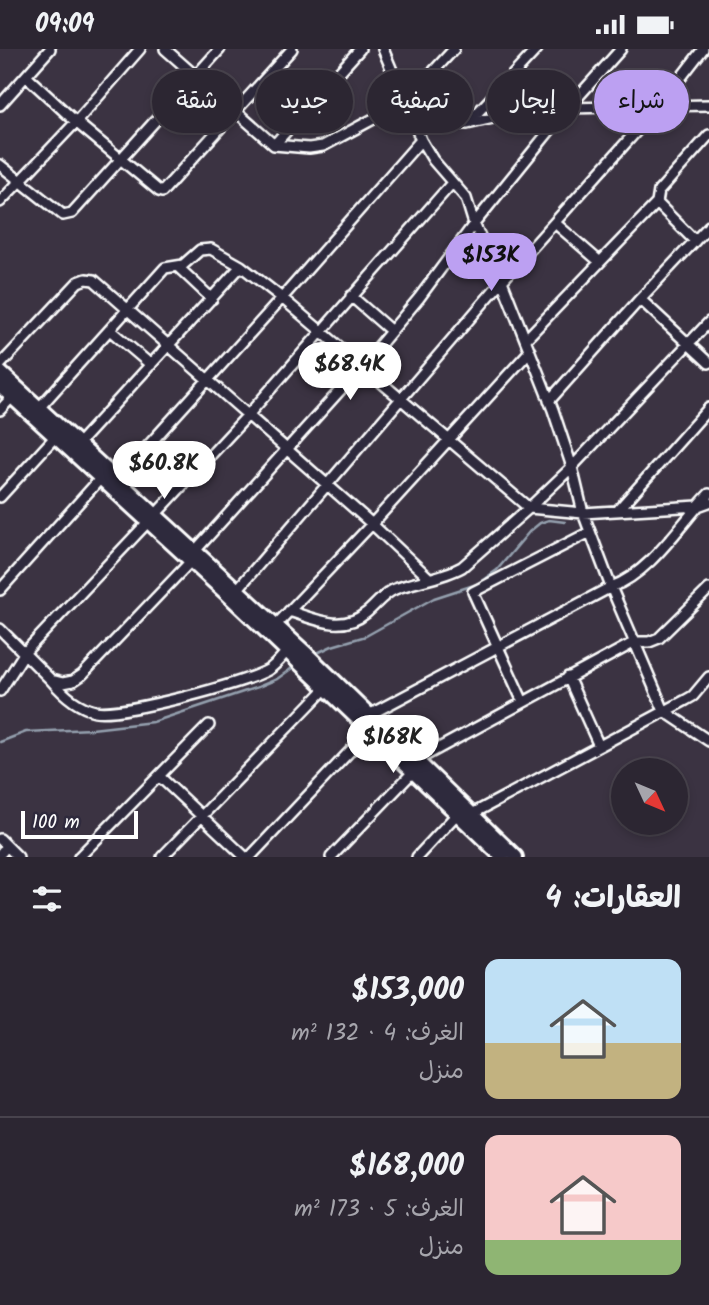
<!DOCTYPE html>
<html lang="ar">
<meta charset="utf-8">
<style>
:root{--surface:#2c2632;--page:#38323e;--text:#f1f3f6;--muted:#a6a5ac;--line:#48434d;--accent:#bca0f2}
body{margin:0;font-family:Kalam,"Playpen Sans Arabic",sans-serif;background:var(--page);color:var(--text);direction:rtl;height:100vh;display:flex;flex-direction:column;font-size:26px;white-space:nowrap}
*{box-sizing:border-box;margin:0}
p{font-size:23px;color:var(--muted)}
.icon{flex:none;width:38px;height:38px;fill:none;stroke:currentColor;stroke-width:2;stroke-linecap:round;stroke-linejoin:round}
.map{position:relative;height:808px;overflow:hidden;direction:ltr}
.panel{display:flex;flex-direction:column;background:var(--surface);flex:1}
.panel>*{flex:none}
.guide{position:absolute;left:21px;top:21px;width:668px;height:63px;direction:rtl;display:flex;gap:14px}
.needle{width:46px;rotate:134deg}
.tools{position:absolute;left:611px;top:709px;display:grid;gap:14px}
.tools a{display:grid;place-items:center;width:77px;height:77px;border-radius:50%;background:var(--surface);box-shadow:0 4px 10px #0003,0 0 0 2px var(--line);font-size:35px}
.scale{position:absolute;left:21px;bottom:18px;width:117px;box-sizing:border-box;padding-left:7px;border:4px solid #fff;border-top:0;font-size:19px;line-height:24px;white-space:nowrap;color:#fff;-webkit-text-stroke:5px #2f2a3d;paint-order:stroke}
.price{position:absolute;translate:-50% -60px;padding:0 16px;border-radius:24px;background:#fff;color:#222;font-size:23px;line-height:46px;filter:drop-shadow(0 2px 4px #0008)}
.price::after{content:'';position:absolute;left:50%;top:42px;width:21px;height:16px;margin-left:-10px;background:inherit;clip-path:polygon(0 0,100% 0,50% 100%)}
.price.selected{background:var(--accent);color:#111}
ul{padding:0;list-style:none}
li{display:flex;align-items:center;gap:21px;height:175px;padding:0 28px}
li+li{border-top:2px solid var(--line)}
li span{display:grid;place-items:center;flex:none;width:196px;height:140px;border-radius:14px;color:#555}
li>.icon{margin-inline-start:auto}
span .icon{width:84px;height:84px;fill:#fffc;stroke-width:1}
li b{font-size:30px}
h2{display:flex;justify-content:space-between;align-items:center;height:84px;padding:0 28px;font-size:30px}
.pill{padding:0 24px;border-radius:32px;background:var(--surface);box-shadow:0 4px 10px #0003,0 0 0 2px var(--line);font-size:24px;line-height:63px}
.pill.selected{background:var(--accent);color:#111}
.status{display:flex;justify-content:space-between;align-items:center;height:49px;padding:0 35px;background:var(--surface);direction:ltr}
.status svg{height:19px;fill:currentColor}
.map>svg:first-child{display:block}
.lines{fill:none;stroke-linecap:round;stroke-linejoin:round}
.stream{stroke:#95a1af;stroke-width:2.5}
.minor-casing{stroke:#fff;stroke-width:14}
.secondary-casing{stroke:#fff;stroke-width:18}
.minor{stroke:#2f2a3d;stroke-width:9}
.secondary{stroke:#2f2a3d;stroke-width:12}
</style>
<div class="status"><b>09:09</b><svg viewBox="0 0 49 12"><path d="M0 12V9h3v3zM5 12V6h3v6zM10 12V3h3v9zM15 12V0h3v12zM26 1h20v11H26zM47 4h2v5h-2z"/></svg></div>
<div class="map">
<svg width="709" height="808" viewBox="0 0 709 808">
<rect width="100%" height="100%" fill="#3b3342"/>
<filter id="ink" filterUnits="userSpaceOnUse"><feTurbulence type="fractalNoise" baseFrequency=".0143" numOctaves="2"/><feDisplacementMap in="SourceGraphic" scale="14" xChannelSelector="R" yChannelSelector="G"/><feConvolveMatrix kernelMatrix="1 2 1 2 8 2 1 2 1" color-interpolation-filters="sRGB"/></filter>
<g filter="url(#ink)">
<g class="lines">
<path class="stream" d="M 313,606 L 332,597 L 366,587 L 434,549 L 477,535 L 497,521 L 529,483 L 540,474 L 549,471 L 565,473
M 0,693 L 26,683 L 92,680 L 153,673 L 258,638 L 277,630 L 295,617"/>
<g class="minor-casing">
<path id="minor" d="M 165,0 L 274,96 L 309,99 L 323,97 L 405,53 L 454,0
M 383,0 L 421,91 L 433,111 L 466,149 L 474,175 L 502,232 L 553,361 L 572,418 L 583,464 L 611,538 L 664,662 L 709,692
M 26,27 L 76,73 L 159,142 L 162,143 L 292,0
M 0,56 L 50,0
M 413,73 L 467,75 L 524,62 L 568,59 L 709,56
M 467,75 L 537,0
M 274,96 L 360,0
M 0,116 L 63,166 L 72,164 L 220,0
M 0,153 L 76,73 L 140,0
M 555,174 L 600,213
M 695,192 L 657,154 L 659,142 L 709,86
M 177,217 L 212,250
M 351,247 L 391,282
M 640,250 L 709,314
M 111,282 L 151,316
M 526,290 L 657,154
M 0,316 L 78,233 L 86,230 L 94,231 L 372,475 L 428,528
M 549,352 L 640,250 L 709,177
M 39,359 L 165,219 L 183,216 L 200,201 L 211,200 L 241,217 L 282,249 L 529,459 L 572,418 L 709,273
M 0,361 L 12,348
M 78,395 L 241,217
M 117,431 L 282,249 L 421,91
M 0,448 L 55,388
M 619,460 L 709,359
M 155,466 L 248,366 L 452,134
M 194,503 L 363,316 L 419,249 L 474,175 L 568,59 L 621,0
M 0,541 L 100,430
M 236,542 L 502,232 L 659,57 L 703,0
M 289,562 C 315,570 342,584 366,564 C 376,556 383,545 395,540 C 416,532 442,529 462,518 L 529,459 L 583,464 L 698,457 L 709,453
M 275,577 L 372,475 L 530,302
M 0,580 L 51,631 L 63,634 L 73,632 L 82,626 L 191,512
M 568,628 L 599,697
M 51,631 C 62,644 77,658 95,662 C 121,667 243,635 268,621 C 276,616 281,609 287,602
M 0,642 L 25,603 L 148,473
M 523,653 L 473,543 L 590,483
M 369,666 L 611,538 C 651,524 680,475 709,445
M 417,711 L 635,593 L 649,593 L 659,589 L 709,540
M 159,727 L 245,808
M 472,765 L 686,651 L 693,647 L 709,628
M 0,790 L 18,808
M 0,805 L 7,797
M 79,808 L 209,676
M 162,808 L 326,639
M 250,808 L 370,681
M 331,808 L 413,723
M 417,808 L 457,765"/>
</g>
<g class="secondary-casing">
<path id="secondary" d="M 0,323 L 307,605 L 516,808
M 0,337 L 228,546 L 502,808"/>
</g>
<use href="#minor" class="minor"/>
<use href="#secondary" class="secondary"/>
</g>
</g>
</svg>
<div class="tools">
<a><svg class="needle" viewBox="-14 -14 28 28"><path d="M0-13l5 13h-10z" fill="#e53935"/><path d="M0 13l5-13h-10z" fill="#a6a5ac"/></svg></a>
</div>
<div class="scale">100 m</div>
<b class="price selected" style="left:491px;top:244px">$153K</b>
<b class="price" style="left:350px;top:353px">$68.4K</b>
<b class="price" style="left:164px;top:452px">$60.8K</b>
<b class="price" style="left:393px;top:726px">$168K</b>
<div class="guide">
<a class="pill selected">شراء</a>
<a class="pill">إيجار</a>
<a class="pill">تصفية</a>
<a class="pill">جديد</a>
<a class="pill">شقة</a>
</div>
</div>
<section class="panel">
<h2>العقارات: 4<svg class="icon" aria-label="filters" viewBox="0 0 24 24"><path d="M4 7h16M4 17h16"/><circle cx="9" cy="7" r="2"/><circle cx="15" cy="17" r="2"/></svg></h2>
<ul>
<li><span style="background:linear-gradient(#bfe0f5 60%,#c2b280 0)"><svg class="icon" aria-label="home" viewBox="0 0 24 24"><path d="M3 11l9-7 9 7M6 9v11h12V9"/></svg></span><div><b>$153,000</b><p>الغرف: 4 · 132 m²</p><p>منزل</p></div></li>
<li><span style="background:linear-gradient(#f6c9c9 75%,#8fb573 0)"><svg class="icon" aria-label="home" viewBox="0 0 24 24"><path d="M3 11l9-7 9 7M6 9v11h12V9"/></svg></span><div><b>$168,000</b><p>الغرف: 5 · 173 m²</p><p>منزل</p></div></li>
</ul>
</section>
